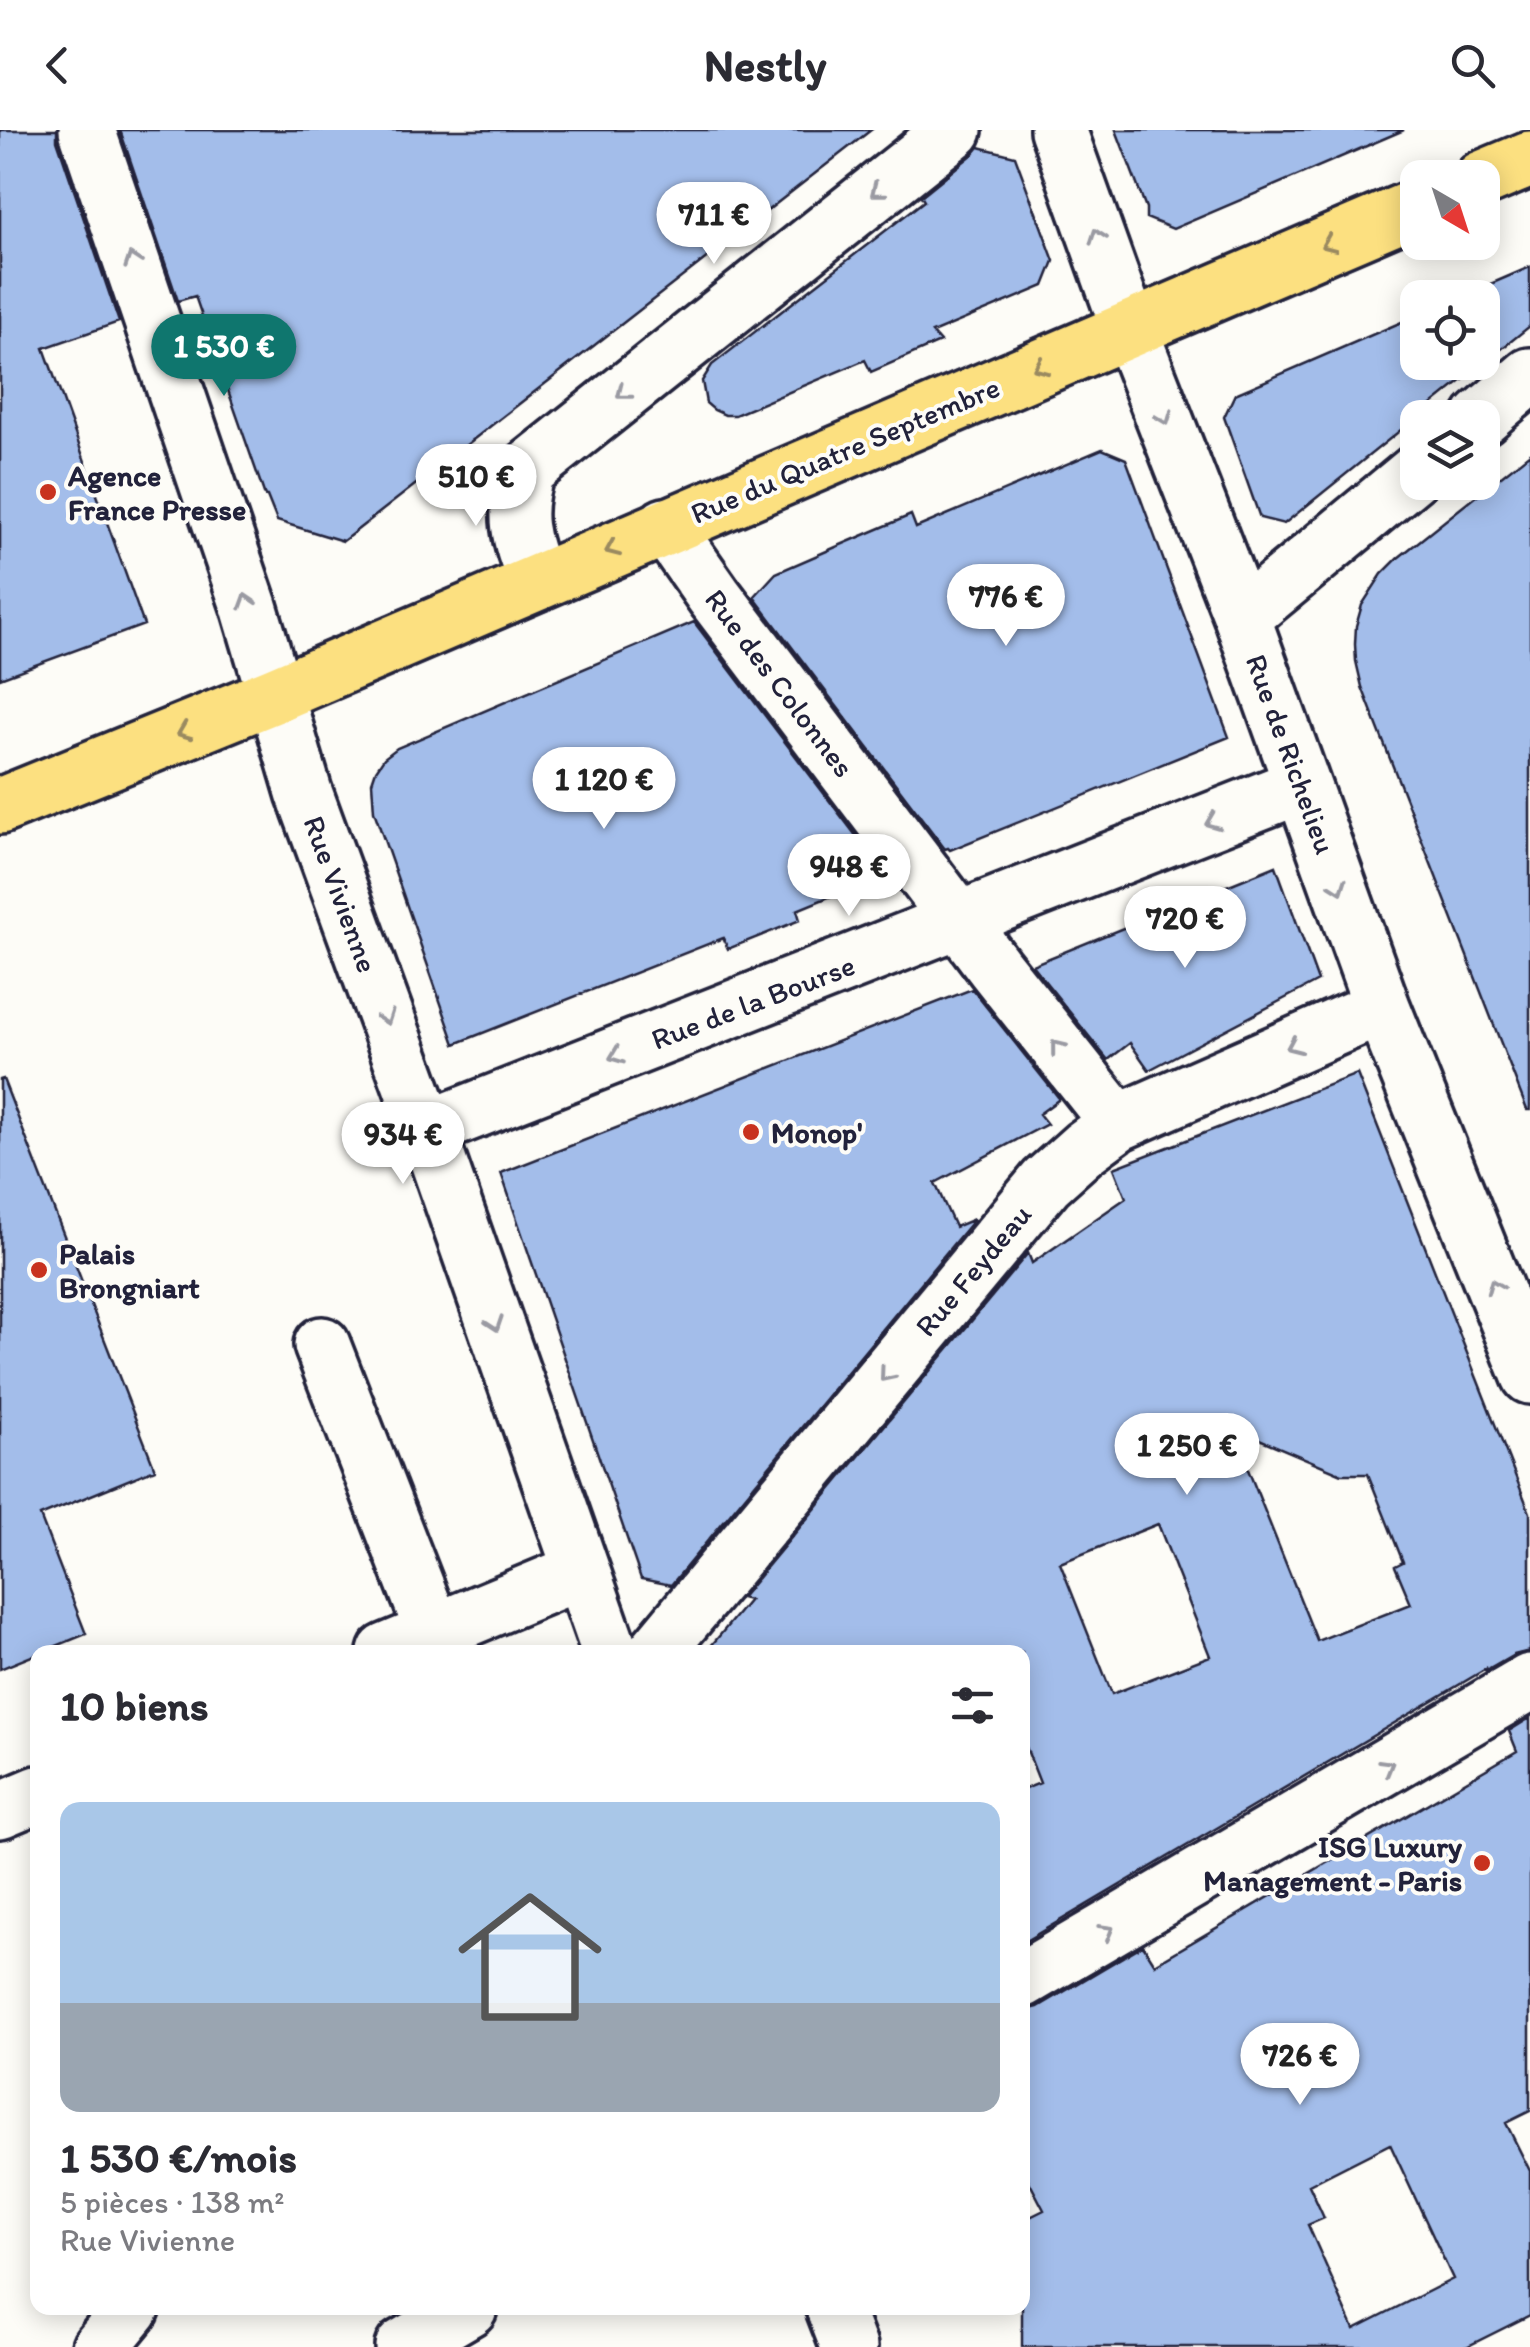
<!DOCTYPE html>
<html lang="fr">
<meta charset="utf-8">
<style>
:root{--surface:#fff;--page:#f7f7f7;--text:#2b2b33;--muted:#7c7c81;--line:#e1e1e2;--accent:#0f766e}
body{margin:0;font-family:Itim,sans-serif;background:var(--page);color:var(--text);height:100vh;display:flex;flex-direction:column;font-size:38px;white-space:nowrap}
*{box-sizing:border-box;margin:0}
p{font-size:32px;color:var(--muted)}
.icon{flex:none;width:55px;height:55px;fill:none;stroke:currentColor;stroke-width:2;stroke-linecap:round;stroke-linejoin:round}
.map{position:relative;flex:1;overflow:hidden}
.panel{position:absolute;left:30px;top:1515px;width:1000px;height:670px;display:flex;flex-direction:column;background:var(--surface);border-radius:20px;box-shadow:0 5px 25px #0003}
.panel>*{flex:none}
.needle{width:65px;rotate:141deg}
.controls{position:absolute;left:1400px;top:30px;display:grid;gap:20px}
.controls a{display:grid;place-items:center;width:100px;height:100px;border-radius:20px;background:var(--surface);box-shadow:0 5px 25px #0003;font-size:50px}
.price{position:absolute;translate:-50% -85px;padding:0 22px;border-radius:35px;background:#fff;color:#222;font-size:32px;line-height:65px;filter:drop-shadow(0 2px 5px #0008)}
.price::after{content:'';position:absolute;left:50%;top:60px;width:30px;height:22px;margin-left:-15px;background:inherit;clip-path:polygon(0 0,100% 0,50% 100%)}
.price.on{background:var(--accent);color:#fff}
ul{padding:0;list-style:none}
li{display:grid;align-content:center;gap:20px;height:530px;padding:0 30px}
li+li{border-top:2px solid var(--line)}
li span{display:grid;place-items:center;height:310px;border-radius:20px;color:#555}
li>.icon{margin-inline-start:auto}
span .icon{width:180px;height:180px;fill:#fffc;stroke-width:1}
li b{font-size:42px}
h2{display:flex;justify-content:space-between;align-items:center;height:120px;padding:0 30px;font-size:42px}
header{display:flex;justify-content:space-between;align-items:center;height:130px;padding:0 30px;background:var(--surface);font-size:45px;font-weight:700}
.map>svg:first-child{display:block}
.building{fill:#a3bdea;stroke:#22223b;stroke-width:2.5;fill-rule:evenodd}
.lines{fill:none;stroke-linecap:round;stroke-linejoin:round}
.minor-casing{stroke:#22223b;stroke-width:62}
.major-casing{stroke:#22223b;stroke-width:62}
.minor{stroke:#fdfcf7;stroke-width:55}
.major{stroke:#fce080;stroke-width:55}
.oneway{stroke:#9a9aa2}
.oneway2{stroke:#9a8a61}
.poi-dot{fill:#c8321e;stroke:#fdfcf7;stroke-width:4}
.labels{text-anchor:middle;dominant-baseline:central;stroke-width:8;stroke-linejoin:round;paint-order:stroke}
.street-label{font-size:30px;fill:#22223b;stroke:#fdfcf7}
.poi-label{font-size:30px;font-weight:bold;fill:#22223b;stroke:#fdfcf7;text-anchor:start}
</style>
<header><svg class="icon" aria-label="back" viewBox="0 0 24 24"><path d="M15 5l-7 7 7 7"/></svg>Nestly<svg class="icon" aria-label="search" viewBox="0 0 24 24"><circle cx="10" cy="10" r="6"/><path d="M15 15l6 6"/></svg></header>
<div class="map">
<svg width="1530" height="2217" viewBox="0 0 1530 2217">
<rect width="100%" height="100%" fill="#fdfcf7"/>
<filter id="ink" filterUnits="userSpaceOnUse"><feTurbulence type="fractalNoise" baseFrequency=".01" numOctaves="2"/><feDisplacementMap in="SourceGraphic" scale="20" xChannelSelector="R" yChannelSelector="G"/><feConvolveMatrix kernelMatrix="1 2 1 2 8 2 1 2 1" color-interpolation-filters="sRGB"/></filter>
<g filter="url(#ink)">
<path class="building" d="M 0,0 L 57,0 L 57,10 L 119,192 L 44,218 L 144,495 L 0,548 Z
M 120,0 L 871,0 L 343,411 L 277,391 L 267,366 L 265,366 L 195,166 L 178,171 Z
M 1116,0 L 1404,0 L 1173,99 L 1146,88 L 1146,78 Z
M 979,17 L 1015,26 L 1054,131 L 1044,156 L 932,203 L 940,212 L 871,242 L 865,230 L 735,285 L 725,285 L 714,280 L 706,273 L 702,251 L 712,235 L 924,71 L 921,66 L 973,24 Z
M 1530,137 L 1530,196 L 1284,394 L 1260,388 L 1224,287 L 1235,264 L 1418,185 L 1418,232 L 1482,232 L 1482,168 L 1458,168 Z
M 1102,319 L 1126,329 L 1229,607 L 950,720 L 948,718 L 945,719 L 754,467 L 776,443 L 836,417 L 911,385 L 916,398 Z
M 1530,323 L 1530,980 L 1527,980 L 1362,557 L 1356,531 L 1355,514 L 1356,496 L 1362,475 L 1382,444 L 1398,428 Z
M 694,492 L 885,744 L 797,780 L 800,790 L 728,819 L 723,808 L 455,914 L 374,681 L 372,652 L 376,640 L 384,628 L 397,618 Z
M 1276,736 L 1318,851 L 1149,940 L 1130,913 L 1108,930 L 1032,835 Z
M 972,859 L 1058,967 L 1058,970 L 1039,984 L 1047,994 L 935,1053 L 955,1097 L 974,1089 L 671,1455 L 641,1449 L 501,1043 Z
M 1357,944 L 1530,1383 L 1530,1521 L 1514,1525 L 1486,1541 L 1486,1539 L 1022,1813 L 1022,1660 L 1040,1653 L 1022,1607 L 1022,1522 L 706,1522 L 749,1470 L 741,1468 L 1028,1123 L 1032,1133 L 1126,1068 L 1114,1038 ZM 1231,1297 L 1342,1344 L 1368,1344 L 1403,1432 L 1395,1436 L 1411,1474 L 1317,1511 ZM 1158,1394 L 1210,1526 L 1112,1564 L 1060,1433 Z
M 3,949 L 155,1339 L 40,1386 L 86,1504 L 0,1539 L 0,950 Z
M 1530,1588 L 1530,1981 L 1506,1993 L 1530,2041 L 1530,2185 L 1466,2217 L 1022,2217 L 1022,2091 L 1044,2080 L 1022,2038 L 1022,1881 L 1038,1877 L 1143,1815 L 1155,1834 L 1517,1621 L 1509,1601 ZM 1390,2014 L 1453,2149 L 1354,2199 L 1308,2095 L 1324,2088 L 1309,2055 Z"/>
<g class="lines">
<g class="minor-casing">
<path id="minor" d="M 87,0 L 249,476 L 304,662 L 427,999 L 610,1522
M 1058,0 L 1129,198 L 1242,487 L 1382,877 L 1530,1246
M 1481,288 L 1530,246
M 665,396 L 714,466 L 995,838 L 1118,993
M 537,451 C 519,412 512,382 527,340 L 954,0
M 1242,487 L 1418,341
M 427,999 L 1302,655
M 322,1215 L 434,1503
M 386,1522 L 581,1441
M 656,1522 L 1046,1052 L 1084,1018 L 1118,993 L 1382,877
M 0,1680 L 38,1664
M 1022,1850 L 1530,1552
M 834,2178 L 849,2217
M 100,2217 L 132,2178
M 403,2217 L 469,2178"/>
</g>
<g class="major-casing">
<path id="major" d="M 1482,49 L 1530,29
M 0,676 L 274,565 L 1418,76"/>
</g>
<use href="#minor" class="minor"/>
<use href="#major" class="major"/>
</g>
<defs><path id="oneway-chevron" d="M-2-3.5L2.5 0L-2 3.5" fill="none" stroke-width="1.6" stroke-linecap="round" stroke-linejoin="round" transform="scale(2.5)"/></defs>
<g class="oneway">
<use href="#oneway-chevron" transform="translate(877 61) rotate(142)"/>
<use href="#oneway-chevron" transform="translate(1097 106) rotate(-110)"/>
<use href="#oneway-chevron" transform="translate(132 130) rotate(-109)"/>
<use href="#oneway-chevron" transform="translate(623 263) rotate(142)"/>
<use href="#oneway-chevron" transform="translate(1165 288) rotate(69)"/>
<use href="#oneway-chevron" transform="translate(247 471) rotate(-108)"/>
<use href="#oneway-chevron" transform="translate(1212 692) rotate(158)"/>
<use href="#oneway-chevron" transform="translate(1339 757) rotate(70)"/>
<use href="#oneway-chevron" transform="translate(386 888) rotate(70)"/>
<use href="#oneway-chevron" transform="translate(1293 916) rotate(156)"/>
<use href="#oneway-chevron" transform="translate(1057 917) rotate(-128)"/>
<use href="#oneway-chevron" transform="translate(616 926) rotate(159)"/>
<use href="#oneway-chevron" transform="translate(1494 1156) rotate(-112)"/>
<use href="#oneway-chevron" transform="translate(495 1194) rotate(71)"/>
<use href="#oneway-chevron" transform="translate(886 1245) rotate(130)"/>
<use href="#oneway-chevron" transform="translate(1387 1636) rotate(-30)"/>
<use href="#oneway-chevron" transform="translate(1107 1801) rotate(-30)"/>
</g>
<g class="oneway2">
<use href="#oneway-chevron" transform="translate(1328 114) rotate(157)"/>
<use href="#oneway-chevron" transform="translate(1040 237) rotate(157)"/>
<use href="#oneway-chevron" transform="translate(612 419) rotate(157)"/>
<use href="#oneway-chevron" transform="translate(184 602) rotate(158)"/>
</g>
</g>
<g class="poi-dot">
<circle cx="48" cy="362" r="10"/>
<circle cx="751" cy="1002" r="10"/>
<circle cx="39" cy="1140" r="10"/>
<circle cx="1482" cy="1733" r="10"/>
</g>
<g class="labels">
<g class="street-label">
<text transform="translate(845 320) rotate(-23)">Rue du Quatre Septembre</text>
<text transform="translate(780 553) rotate(53)">Rue des Colonnes</text>
<text transform="translate(1291 624) rotate(70)">Rue de Richelieu</text>
<text transform="translate(341 764) rotate(70)">Rue Vivienne</text>
<text transform="translate(753 872) rotate(-21)">Rue de la Bourse</text>
<text transform="translate(973 1140) rotate(-50)">Rue Feydeau</text>
</g>
<g class="poi-label">
<text x="68" y="345">Agence<tspan x="68" dy="34">France Presse</tspan></text>
<text x="771" y="1002">Monop'</text>
<text x="59" y="1123">Palais<tspan x="59" dy="34">Brongniart</tspan></text>
<text x="1462" y="1716" text-anchor="end">ISG Luxury<tspan x="1462" dy="34">Management - Paris</tspan></text>
</g>
</g>
</svg>
<div class="controls">
<a><svg class="needle" viewBox="-14 -14 28 28"><path d="M0-13l5 13h-10z" fill="#e53935"/><path d="M0 13l5-13h-10z" fill="#7c7c81"/></svg></a>
<a><svg class="icon" aria-label="locate" viewBox="0 0 24 24"><circle cx="12" cy="12" r="6"/><path d="M12 2v4M12 18v4M2 12h4M18 12h4"/></svg></a>
<a><svg class="icon" aria-label="layers" viewBox="0 0 24 24"><path d="M12 4l9 5-9 5-9-5zM3 14l9 5 9-5"/></svg></a>
</div>
<b class="price" style="left:714px;top:137px">711 €</b>
<b class="price on" style="left:224px;top:269px">1 530 €</b>
<b class="price" style="left:476px;top:399px">510 €</b>
<b class="price" style="left:1006px;top:519px">776 €</b>
<b class="price" style="left:604px;top:702px">1 120 €</b>
<b class="price" style="left:849px;top:789px">948 €</b>
<b class="price" style="left:1185px;top:841px">720 €</b>
<b class="price" style="left:403px;top:1057px">934 €</b>
<b class="price" style="left:1187px;top:1368px">1 250 €</b>
<b class="price" style="left:1300px;top:1978px">726 €</b>
<section class="panel">
<h2>10 biens<svg class="icon" aria-label="filters" viewBox="0 0 24 24"><path d="M4 7h16M4 17h16"/><circle cx="9" cy="7" r="2"/><circle cx="15" cy="17" r="2"/></svg></h2>
<ul>
<li><span style="background:linear-gradient(#a9c7e8 65%,#9aa5b1 0)"><svg class="icon" aria-label="home" viewBox="0 0 24 24"><path d="M3 11l9-7 9 7M6 9v11h12V9"/></svg></span><div><b>1 530 €/mois</b><p>5 pièces · 138 m²</p><p>Rue Vivienne</p></div></li>
</ul>
</section>
</div>
